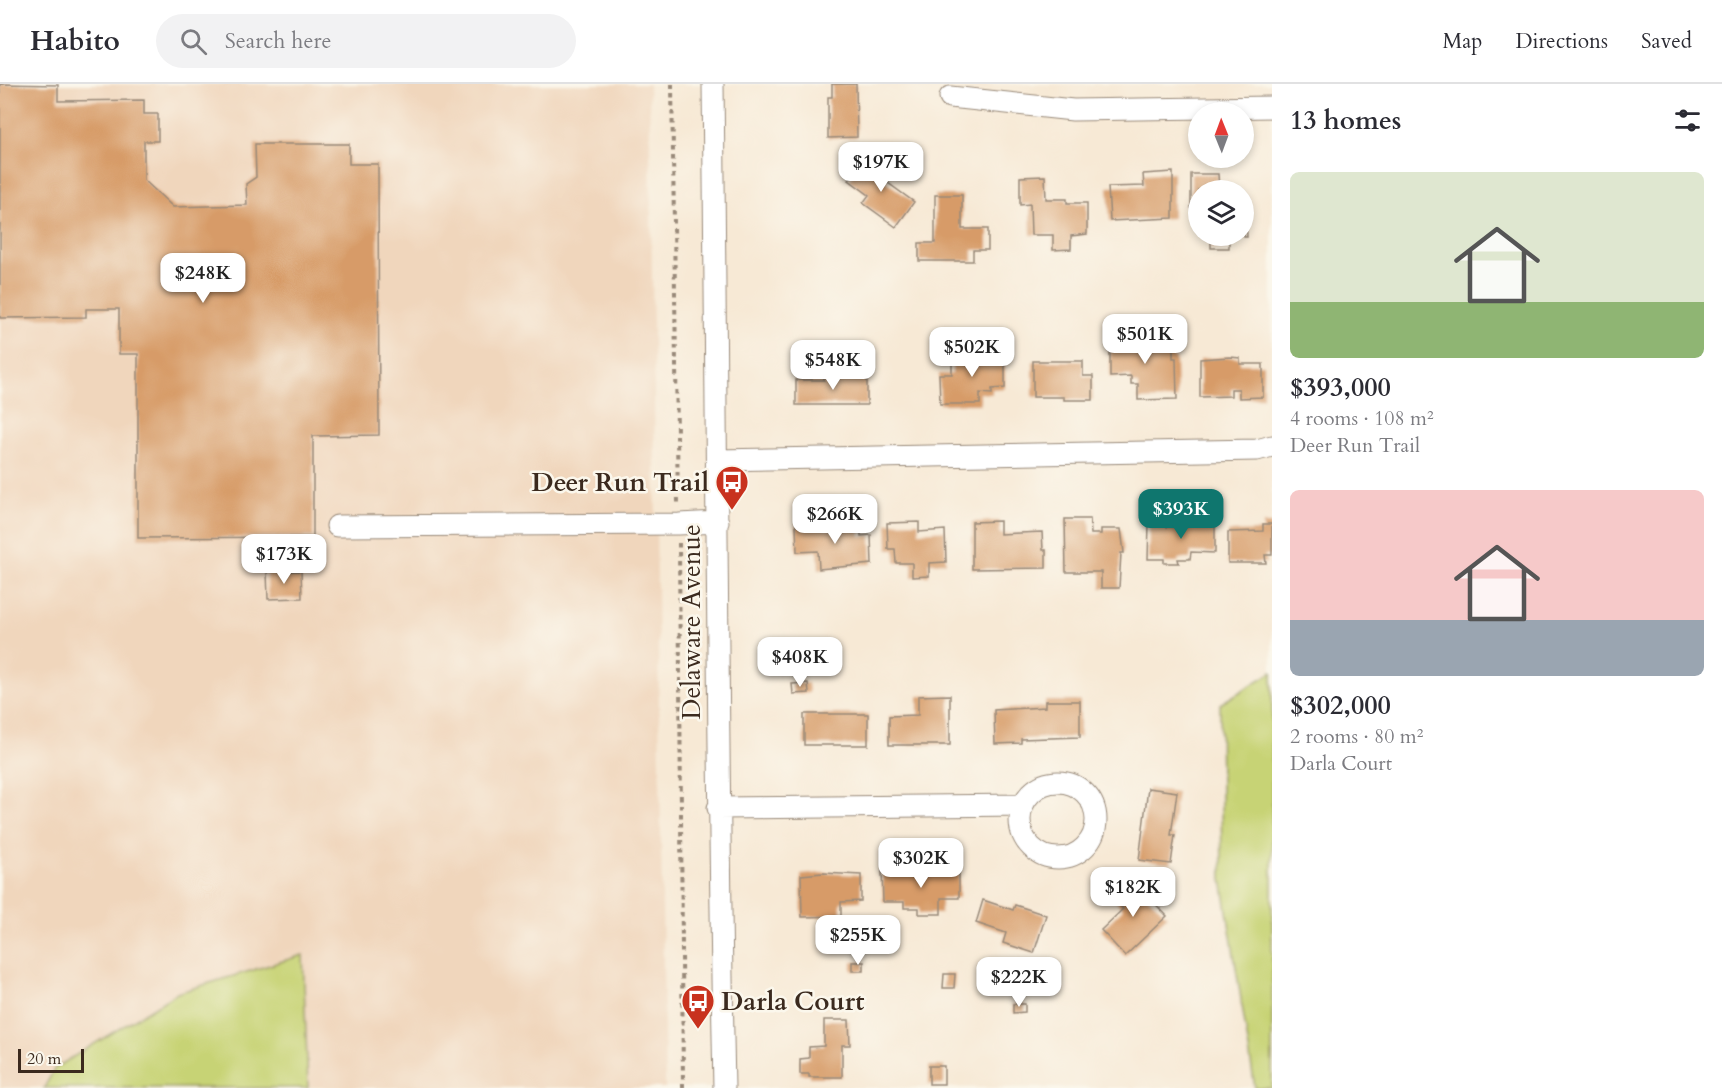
<!DOCTYPE html>
<meta charset="utf-8">
<style>
:root{--surface:#fff;--page:#f2f2f3;--text:#2b2b33;--muted:#7c7c81;--line:#e1e1e2;--accent:#0f766e}
body{margin:0;font-family:Cardo,serif;background:var(--page);color:var(--text);height:100vh;display:flex;flex-direction:column;font-size:22px;white-space:nowrap}
*{box-sizing:border-box;margin:0}
p{font-size:20px;color:var(--muted)}
.icon{flex:none;width:33px;height:33px;fill:none;stroke:currentColor;stroke-width:2;stroke-linecap:round;stroke-linejoin:round}
.map{position:relative;flex:1;overflow:hidden}
.drawer{display:flex;flex-direction:column;background:var(--surface);width:450px}
.drawer>*{flex:none}
.needle{width:39px;rotate:359deg}
.controls{position:absolute;left:1188px;top:18px;display:grid;gap:12px}
.controls a{display:grid;place-items:center;width:66px;height:66px;border-radius:50%;background:var(--surface);box-shadow:0 3px 9px #0003;font-size:30px}
.scale{position:absolute;left:18px;bottom:15px;width:66px;box-sizing:border-box;padding-left:6px;border:3px solid #3b2a1e;border-top:0;font-size:16px;line-height:21px;white-space:nowrap;color:#3b2a1e;-webkit-text-stroke:4px #fbf7ec;paint-order:stroke}
.price{position:absolute;translate:-50% -51px;padding:0 14px;border-radius:12px;background:#fff;color:#222;font-size:20px;line-height:39px;filter:drop-shadow(0 2px 3px #0008)}
.price::after{content:'';position:absolute;left:50%;top:36px;width:18px;height:14px;margin-left:-9px;background:inherit;clip-path:polygon(0 0,100% 0,50% 100%)}
.price.selected{background:var(--accent);color:#fff}
ul{padding:0;list-style:none}
li{display:grid;align-content:center;gap:12px;height:318px;padding:0 18px}
li span{display:grid;place-items:center;height:186px;border-radius:9px;color:#555}
li>.icon{margin-inline-start:auto}
span .icon{width:108px;height:108px;fill:#fffc;stroke-width:1}
li b{font-size:26px}
h2{display:flex;justify-content:space-between;align-items:center;height:72px;padding:0 18px;font-size:26px}
header{display:flex;align-items:center;gap:36px;box-sizing:border-box;height:84px;padding:0 30px;background:var(--surface);border-bottom:2px solid var(--line)}
header strong{font-size:28px}
nav{display:flex;gap:33px;margin-inline-start:auto;font-size:21px}
.search{width:420px;height:54px;background:var(--page);display:flex;align-items:center;gap:15px;box-sizing:border-box;padding:0 21px;border-radius:33px;color:var(--muted);font-size:22px}
main{display:flex;flex:1;min-height:0}
.map>svg:first-child{display:block}
.built{fill:#f0d6bc}
.green{fill:#c7d375;stroke:#817e4a;stroke-width:1.5}
.building{fill:#d79b68}
.lines{fill:none;stroke-linecap:round;stroke-linejoin:round}
.minor-casing{stroke:#998a7a;stroke-width:23}
.path{stroke:#998a7a;stroke-width:4;stroke-dasharray:4.5 4.5;stroke-linecap:butt}
.minor{stroke:#fff;stroke-width:21}
.labels{text-anchor:middle;dominant-baseline:central;stroke-width:5;stroke-linejoin:round;paint-order:stroke}
.poi-label{font-size:26px;font-weight:bold;fill:#3b2a1e;stroke:#fbf7ec;text-anchor:end}
.street-label{font-size:26px;fill:#3b2a1e;stroke:#fbf7ec}
</style>
<header>
<strong>Habito</strong>
<div class="search"><svg class="icon" aria-label="search" viewBox="0 0 24 24"><circle cx="10" cy="10" r="6"/><path d="M15 15l6 6"/></svg>Search here</div>
<nav><a>Map</a><a>Directions</a><a>Saved</a></nav>
</header>
<main>
<div class="map">
<svg width="1272" height="1004" viewBox="0 0 1272 1004">
<rect width="100%" height="100%" fill="#fbf7ec"/>
<filter id="ink" filterUnits="userSpaceOnUse"><feTurbulence type="fractalNoise" baseFrequency=".0167" numOctaves="2"/><feDisplacementMap in="SourceGraphic" scale="12" xChannelSelector="R" yChannelSelector="G"/><feConvolveMatrix kernelMatrix="1 2 1 2 8 2 1 2 1" color-interpolation-filters="sRGB"/></filter>
<filter id="wash" filterUnits="userSpaceOnUse"><feTurbulence type="fractalNoise" baseFrequency=".008" numOctaves="4" result="noise"/><feDisplacementMap in="SourceGraphic" scale="24" xChannelSelector="R" yChannelSelector="G"/><feGaussianBlur stdDeviation="1.35" result="paint"/><feColorMatrix in="noise" values="0 0 0 0 0 0 0 0 0 0 0 0 0 0 0 0 0 1.4 0 .05"/><feComposite in="paint" operator="in"/></filter>
<g filter="url(#wash)">
<rect width="100%" height="100%" fill="#f7e9d5"/>
<path class="built" d="M 0,0 L 649,0 L 665,1004 L 0,1004 Z"/>
<path class="green" d="M 1272,588 L 1272,1004 L 1255,1004 L 1222,795 L 1220,620 Z
M 303,871 L 308,1004 L 44,1004 L 55,984 L 177,909 Z"/>
<g id="blocks">
<path class="building" d="M 0,0 L 58,1 L 58,17 L 144,16 L 144,30 L 158,30 L 158,57 L 144,57 L 144,96 L 173,123 L 247,121 L 246,100 L 256,93 L 255,60 L 349,60 L 349,80 L 378,80 L 379,351 L 313,352 L 313,453 L 138,454 L 138,270 L 119,270 L 119,225 L 86,225 L 86,233 L 0,234 Z
M 832,0 L 856,0 L 857,53 L 828,54 L 828,13 L 832,13 Z
M 866,74 L 888,91 L 884,96 L 914,118 L 896,143 L 863,119 L 869,111 L 849,96 Z
M 1173,88 L 1173,134 L 1110,137 L 1108,103 L 1144,102 L 1143,90 Z
M 1191,90 L 1218,90 L 1219,106 L 1198,106 L 1198,124 L 1191,124 Z
M 1045,92 L 1046,115 L 1067,115 L 1067,119 L 1087,119 L 1087,150 L 1071,152 L 1071,165 L 1053,166 L 1053,151 L 1031,151 L 1030,120 L 1020,121 L 1020,93 Z
M 935,111 L 962,111 L 962,145 L 988,145 L 988,166 L 973,166 L 973,177 L 919,177 L 919,159 L 935,159 Z
M 1244,134 L 1246,134 L 1247,153 L 1244,153 Z
M 1211,152 L 1229,152 L 1229,164 L 1211,164 Z
M 1110,248 L 1140,248 L 1140,257 L 1173,257 L 1173,274 L 1176,274 L 1177,315 L 1138,316 L 1138,300 L 1131,300 L 1131,292 L 1110,293 Z
M 1005,270 L 1005,304 L 992,305 L 992,310 L 980,309 L 980,320 L 940,320 L 939,290 L 952,290 L 952,271 Z
M 1230,273 L 1240,274 L 1240,280 L 1263,280 L 1263,313 L 1239,314 L 1239,305 L 1231,305 L 1231,312 L 1200,313 L 1200,275 Z
M 1033,277 L 1083,277 L 1083,292 L 1093,292 L 1093,316 L 1064,316 L 1064,313 L 1033,313 Z
M 824,291 L 867,291 L 867,321 L 796,321 L 796,296 L 824,296 Z
M 1065,435 L 1090,435 L 1091,450 L 1101,450 L 1101,445 L 1121,445 L 1124,469 L 1121,469 L 1119,504 L 1101,504 L 1101,488 L 1066,488 Z
M 1187,435 L 1215,435 L 1215,469 L 1191,468 L 1190,475 L 1178,475 L 1179,479 L 1164,479 L 1164,475 L 1148,475 L 1149,440 L 1167,440 L 1167,443 L 1187,443 Z
M 1000,437 L 1000,450 L 1042,448 L 1043,466 L 1046,466 L 1046,484 L 972,485 L 972,438 Z
M 919,438 L 919,448 L 945,446 L 946,478 L 929,479 L 929,492 L 912,493 L 912,479 L 896,479 L 895,465 L 888,465 L 887,439 Z
M 823,440 L 824,445 L 861,443 L 861,452 L 871,451 L 872,480 L 819,485 L 818,467 L 797,468 L 796,441 Z
M 1263,440 L 1272,440 L 1272,471 L 1265,471 L 1266,479 L 1228,479 L 1228,448 L 1263,447 Z
M 301,487 L 302,514 L 268,515 L 267,488 Z
M 808,599 L 809,609 L 793,610 L 792,600 Z
M 950,611 L 950,661 L 889,661 L 889,632 L 918,631 L 918,612 Z
M 1045,617 L 1080,617 L 1080,653 L 1021,655 L 1021,659 L 995,660 L 994,626 L 1045,623 Z
M 804,630 L 868,630 L 868,661 L 804,661 Z
M 1148,704 L 1177,708 L 1171,751 L 1175,751 L 1171,780 L 1139,776 Z
M 959,786 L 959,814 L 941,814 L 941,830 L 919,830 L 919,824 L 904,824 L 904,818 L 883,818 L 882,787 Z
M 823,789 L 861,791 L 861,817 L 841,818 L 841,832 L 802,833 L 801,791 Z
M 1130,794 L 1167,832 L 1125,872 L 1101,846 L 1123,825 L 1111,812 Z
M 983,816 L 1013,826 L 1015,821 L 1046,831 L 1034,869 L 1003,859 L 1006,849 L 976,839 Z
M 852,878 L 864,878 L 864,887 L 852,887 Z
M 944,890 L 955,890 L 954,904 L 943,904 Z
M 1013,920 L 1025,920 L 1025,928 L 1013,929 Z
M 824,936 L 849,936 L 850,961 L 842,961 L 842,993 L 809,993 L 809,990 L 800,990 L 800,975 L 809,974 L 809,963 L 824,962 Z
M 929,982 L 944,982 L 944,1000 L 929,1000 Z"/>
</g>
</g>
<g filter="url(#ink)">
<use href="#blocks" fill-opacity="0" stroke="#998a7a" stroke-width="1.5"/>
<g class="lines">
<g class="minor-casing">
<path id="minor" d="M 713,0 C 717,335 717,669 724,1004
M 950,13 L 1073,26 L 1272,23
M 717,376 L 1257,366 L 1272,362
M 337,442 L 679,440 L 718,438
M1020 736a38 38 0 1 1 76 0a38 38 0 1 1-76 0Z
M 718,724 L 1022,721"/>
</g>
<path class="path" d="M 672,0 L 678,421
M 679,459 L 683,1004"/>
<use href="#minor" class="minor"/>
</g>
</g>
<defs>
<g id="bus-pin" transform="scale(1.725)"><path d="M0 17L-7.5 6A9.5 9.5 0 1 1 7.5 6Z" fill="#c8321e" stroke="#fbf7ec"/><path d="M-5-6H5V4H4V6H2V4H-2V6H-4V4H-5ZM-3.5-4V0h7V-4ZM-3.5 1.2v1.5H-2V1.2ZM2 1.2v1.5H3.5V1.2Z" fill="#fff"/></g>
</defs>
<g fill-rule="evenodd">
<use href="#bus-pin" x="732" y="398"/>
<use href="#bus-pin" x="698" y="917"/>
</g>
<g class="labels">
<g class="poi-label">
<text x="709" y="398">Deer Run Trail</text>
<text x="721" y="917" text-anchor="start">Darla Court</text>
</g>
<g class="street-label">
<text transform="translate(691 538) rotate(-90)">Delaware Avenue</text>
</g>
</g>
</svg>
<div class="controls">
<a><svg class="needle" viewBox="-14 -14 28 28"><path d="M0-13l5 13h-10z" fill="#e53935"/><path d="M0 13l5-13h-10z" fill="#7c7c81"/></svg></a>
<a><svg class="icon" aria-label="layers" viewBox="0 0 24 24"><path d="M12 4l9 5-9 5-9-5zM3 14l9 5 9-5"/></svg></a>
</div>
<div class="scale">20 m</div>
<b class="price" style="left:881px;top:109px">$197K</b>
<b class="price" style="left:203px;top:220px">$248K</b>
<b class="price" style="left:1145px;top:281px">$501K</b>
<b class="price" style="left:972px;top:294px">$502K</b>
<b class="price" style="left:833px;top:307px">$548K</b>
<b class="price selected" style="left:1181px;top:456px">$393K</b>
<b class="price" style="left:835px;top:461px">$266K</b>
<b class="price" style="left:284px;top:501px">$173K</b>
<b class="price" style="left:800px;top:604px">$408K</b>
<b class="price" style="left:921px;top:805px">$302K</b>
<b class="price" style="left:1133px;top:834px">$182K</b>
<b class="price" style="left:858px;top:882px">$255K</b>
<b class="price" style="left:1019px;top:924px">$222K</b>
</div>
<section class="drawer">
<h2>13 homes<svg class="icon" aria-label="filters" viewBox="0 0 24 24"><path d="M4 7h16M4 17h16"/><circle cx="9" cy="7" r="2"/><circle cx="15" cy="17" r="2"/></svg></h2>
<ul>
<li><span style="background:linear-gradient(#dfe7d0 70%,#8fb573 0)"><svg class="icon" aria-label="home" viewBox="0 0 24 24"><path d="M3 11l9-7 9 7M6 9v11h12V9"/></svg></span><div><b>$393,000</b><p>4 rooms · 108 m²</p><p>Deer Run Trail</p></div></li>
<li><span style="background:linear-gradient(#f6c9c9 70%,#9aa5b1 0)"><svg class="icon" aria-label="home" viewBox="0 0 24 24"><path d="M3 11l9-7 9 7M6 9v11h12V9"/></svg></span><div><b>$302,000</b><p>2 rooms · 80 m²</p><p>Darla Court</p></div></li>
</ul>
</section>
</main>
